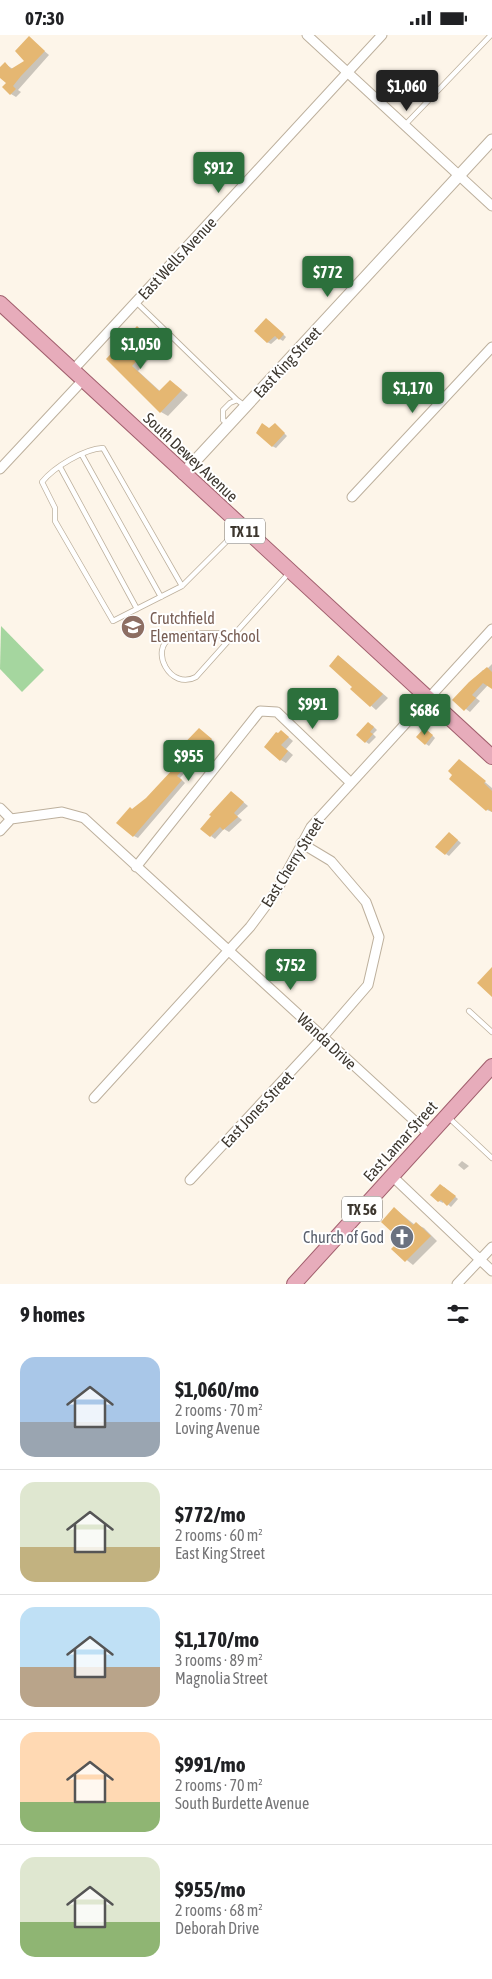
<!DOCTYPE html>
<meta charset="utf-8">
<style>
:root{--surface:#fff;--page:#f2f2f2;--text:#202124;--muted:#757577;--line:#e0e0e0;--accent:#2c703c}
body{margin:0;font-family:"Asap Condensed",sans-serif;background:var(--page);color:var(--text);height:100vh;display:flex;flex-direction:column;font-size:19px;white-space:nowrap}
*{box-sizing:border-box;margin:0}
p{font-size:16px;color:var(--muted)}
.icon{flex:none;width:28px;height:28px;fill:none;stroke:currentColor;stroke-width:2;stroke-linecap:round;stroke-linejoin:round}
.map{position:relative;height:1249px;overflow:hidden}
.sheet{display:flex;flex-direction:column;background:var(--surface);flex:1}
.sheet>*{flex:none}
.price{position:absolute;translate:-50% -42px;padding:0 11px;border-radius:5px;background:var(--accent);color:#fff;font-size:16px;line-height:32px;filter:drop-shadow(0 1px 2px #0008)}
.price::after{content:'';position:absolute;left:50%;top:30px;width:15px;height:11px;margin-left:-8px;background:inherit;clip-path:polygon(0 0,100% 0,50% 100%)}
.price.active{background:#222;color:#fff}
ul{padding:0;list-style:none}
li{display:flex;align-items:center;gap:15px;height:125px;padding:0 20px}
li+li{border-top:1px solid var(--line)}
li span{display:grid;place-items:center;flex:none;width:140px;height:100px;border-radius:15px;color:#555}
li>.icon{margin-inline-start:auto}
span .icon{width:60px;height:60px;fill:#fffc;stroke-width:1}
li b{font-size:21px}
h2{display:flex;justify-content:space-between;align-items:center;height:60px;padding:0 20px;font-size:21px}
.status{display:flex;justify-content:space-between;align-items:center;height:35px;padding:0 25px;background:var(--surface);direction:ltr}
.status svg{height:14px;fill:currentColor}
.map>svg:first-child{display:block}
.green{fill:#a5d69f}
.shadow{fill:#0003}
.building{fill:#e5b772}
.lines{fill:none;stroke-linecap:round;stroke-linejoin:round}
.service-casing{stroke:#bdb09d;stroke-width:6}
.minor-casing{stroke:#bdb09d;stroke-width:11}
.tertiary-casing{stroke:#bdb09d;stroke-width:13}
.primary-casing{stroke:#a15f6d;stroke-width:16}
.service{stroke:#fff;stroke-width:4.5}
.minor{stroke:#fff;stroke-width:9}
.tertiary{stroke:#fff;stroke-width:11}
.primary{stroke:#e7acbb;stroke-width:14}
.labels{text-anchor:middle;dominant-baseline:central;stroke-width:4;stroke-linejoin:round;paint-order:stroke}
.shield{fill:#fff;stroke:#77736d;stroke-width:1}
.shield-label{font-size:15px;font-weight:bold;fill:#3d372f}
.street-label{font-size:16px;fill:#3d372f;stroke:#fff}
.education-label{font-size:16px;fill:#785e54;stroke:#fff;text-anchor:start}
.worship-label{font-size:16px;fill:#5b616d;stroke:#fff;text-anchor:end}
</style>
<div class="status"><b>07:30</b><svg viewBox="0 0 49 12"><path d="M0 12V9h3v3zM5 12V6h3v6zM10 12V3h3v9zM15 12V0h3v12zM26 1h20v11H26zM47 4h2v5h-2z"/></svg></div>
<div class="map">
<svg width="492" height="1249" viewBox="0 0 492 1249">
<rect width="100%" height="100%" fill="#fdf5e9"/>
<path class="green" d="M 1,591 L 44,635 L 22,657 L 0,634 Z"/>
<path class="shadow" d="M 29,3 L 49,20 L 18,55 L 21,57 L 16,62 L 11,59 L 8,48 L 0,41 L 0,34 L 5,29 L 13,34 L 26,26 Z
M 269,286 L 286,302 L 283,306 L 278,303 L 271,309 L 267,307 Z
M 137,293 L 160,312 L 138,336 L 161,357 L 170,346 L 188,360 L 168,381 L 161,377 L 108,324 Z
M 278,392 L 287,401 L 276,413 L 272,411 L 270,395 Z
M 339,621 L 388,663 L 376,675 L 352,654 L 354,652 Z
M 492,629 L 492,652 L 488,650 L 476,663 L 480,666 L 470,677 L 454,665 L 483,635 L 485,636 Z
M 372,690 L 377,695 L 373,699 L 376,702 L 369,709 L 366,707 Z
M 200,695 L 215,707 L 196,723 L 200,727 L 194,733 L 191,731 L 180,743 L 185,748 L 138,803 L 134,801 L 118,788 L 147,764 L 175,734 L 178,721 Z
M 428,696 L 435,703 L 429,711 L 426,709 Z
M 276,698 L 286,700 L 293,706 L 286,714 L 293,720 L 286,728 L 281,725 Z
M 459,725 L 492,753 L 492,777 L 487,775 Z
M 235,760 L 248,771 L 237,781 L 242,785 L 229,797 L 224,794 L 215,804 L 211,801 Z
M 452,800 L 461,808 L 449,821 L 446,819 Z
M 462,1126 L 469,1131 L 464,1135 L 458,1130 Z
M 444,1152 L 458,1164 L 451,1172 L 444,1166 L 443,1168 L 439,1166 Z
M 395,1174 L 415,1190 L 416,1189 L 424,1193 L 437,1206 L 413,1230 L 393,1214 L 399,1202 Z"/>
<path class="building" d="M 29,1 L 45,16 L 21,41 L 13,51 L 16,54 L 10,60 L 2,52 L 6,48 L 0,43 L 0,32 L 5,27 L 11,34 L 24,26 L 15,16 Z
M 266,283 L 284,299 L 279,305 L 275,301 L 267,308 L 254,296 Z
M 137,291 L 154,307 L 132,331 L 159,356 L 170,345 L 182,355 L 160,378 L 106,324 Z
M 262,388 L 269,393 L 275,388 L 285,398 L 272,412 L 256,398 Z
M 338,620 L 383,659 L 370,672 L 350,654 L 352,652 L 329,631 Z
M 487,632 L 492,637 L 492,654 L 483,648 L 472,660 L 476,663 L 464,676 L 452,665 L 469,647 Z
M 368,687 L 374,692 L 370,697 L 373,699 L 365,708 L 356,700 Z
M 199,693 L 212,704 L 193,720 L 197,724 L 190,732 L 187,730 L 177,741 L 182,745 L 133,802 L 116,788 L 130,772 L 132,774 L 146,763 L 173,734 L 170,731 L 177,721 L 174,719 Z
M 424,693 L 433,700 L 425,710 L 416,702 Z
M 281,695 L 289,702 L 281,710 L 288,716 L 280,726 L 264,712 L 276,697 L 278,698 Z
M 459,724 L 486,746 L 484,748 L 492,756 L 492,777 L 488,774 L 486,776 L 449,744 L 452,740 L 448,736 Z
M 231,756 L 244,767 L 234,778 L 238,782 L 223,795 L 220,792 L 210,802 L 200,794 L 211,781 L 209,780 Z
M 449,797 L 458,805 L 445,820 L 435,812 Z
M 492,932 L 492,962 L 477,948 Z
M 440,1149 L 456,1161 L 447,1171 L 441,1165 L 438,1167 L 430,1160 Z
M 394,1172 L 413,1190 L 416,1187 L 431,1201 L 405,1227 L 391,1214 L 395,1210 L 392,1208 L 397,1202 L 381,1187 Z"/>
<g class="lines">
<g class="service-casing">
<path id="service" d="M 405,90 L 491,0
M 136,267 L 237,365
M 229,390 L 223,385 L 223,375 L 230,368 L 237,365 L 245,371
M 82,420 L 161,562
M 60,432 L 137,574
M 182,551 L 103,413 C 84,414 54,432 42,447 L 55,473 L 55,486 L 113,586 L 182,551 L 240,493
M 227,606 L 218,598 C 204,599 184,597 171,603 C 149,614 170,656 196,642 L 289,538
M 469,976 L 492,997
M 448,1082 L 492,1123"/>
</g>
<g class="minor-casing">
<path id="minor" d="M 307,0 L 492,171
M 73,335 L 382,0
M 0,434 L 84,344
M 352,462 L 492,312
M 0,773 L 11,784 L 62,777 L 84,783 L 430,1100
M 0,796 L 11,784
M 136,832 L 260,676 L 277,677 L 351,748
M 94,1063 L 250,892 L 276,857 L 311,792 L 492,594
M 392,1141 L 492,1236
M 190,1145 L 323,1002 L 368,950 L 379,902 L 366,867 L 331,826 L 301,808
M 457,1249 L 492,1212"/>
</g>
<g class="tertiary-casing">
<path id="tertiary" d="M 183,439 L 492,105"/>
</g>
<g class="primary-casing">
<path id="primary" d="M 0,268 L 492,722
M 294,1249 L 492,1031"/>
</g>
<use href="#service" class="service"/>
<use href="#minor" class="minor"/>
<use href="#tertiary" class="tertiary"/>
<use href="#primary" class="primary"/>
</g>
<defs>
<g id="school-disc" transform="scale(1.25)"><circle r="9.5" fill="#8d6e63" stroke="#fff"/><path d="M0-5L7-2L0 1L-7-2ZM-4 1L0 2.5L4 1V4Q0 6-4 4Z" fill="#fff"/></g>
<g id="church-disc" transform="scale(1.25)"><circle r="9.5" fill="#6b7280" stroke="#fff"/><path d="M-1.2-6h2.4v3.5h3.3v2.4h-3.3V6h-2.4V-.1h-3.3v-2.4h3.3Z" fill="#fff"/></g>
</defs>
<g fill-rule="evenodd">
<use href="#school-disc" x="133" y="592"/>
<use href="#church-disc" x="402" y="1202"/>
</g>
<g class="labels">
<g class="shield">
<rect x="225" y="483.5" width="40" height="25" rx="4"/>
<rect x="342" y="1161.5" width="40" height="25" rx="4"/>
</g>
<g class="shield-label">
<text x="245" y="496">TX 11</text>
<text x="362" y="1174">TX 56</text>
</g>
<g class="street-label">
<text transform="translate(177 223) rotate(-47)">East Wells Avenue</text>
<text transform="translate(287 327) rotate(-47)">East King Street</text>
<text transform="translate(191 422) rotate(43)">South Dewey Avenue</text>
<text transform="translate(292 827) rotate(-58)">East Cherry Street</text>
<text transform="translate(327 1006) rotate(43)">Wanda Drive</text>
<text transform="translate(257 1074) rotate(-47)">East Jones Street</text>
<text transform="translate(400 1106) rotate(-48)">East Lamar Street</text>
</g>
<g class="education-label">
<text x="150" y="583">Crutchfield<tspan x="150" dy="18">Elementary School</tspan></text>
</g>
<g class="worship-label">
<text x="384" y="1202">Church of God</text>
</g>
</g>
</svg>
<b class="price active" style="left:407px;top:77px">$1,060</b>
<b class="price" style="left:219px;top:159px">$912</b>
<b class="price" style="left:328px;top:263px">$772</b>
<b class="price" style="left:141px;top:335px">$1,050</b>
<b class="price" style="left:413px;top:379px">$1,170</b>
<b class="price" style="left:313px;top:695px">$991</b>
<b class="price" style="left:425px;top:701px">$686</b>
<b class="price" style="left:189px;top:747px">$955</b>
<b class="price" style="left:291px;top:956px">$752</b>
</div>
<section class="sheet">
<h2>9 homes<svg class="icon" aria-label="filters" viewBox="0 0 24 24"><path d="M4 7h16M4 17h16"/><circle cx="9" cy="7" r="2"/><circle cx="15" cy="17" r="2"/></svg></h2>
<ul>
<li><span style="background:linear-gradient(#a9c7e8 65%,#9aa5b1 0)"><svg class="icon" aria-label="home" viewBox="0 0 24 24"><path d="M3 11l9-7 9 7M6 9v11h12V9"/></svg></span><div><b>$1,060/mo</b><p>2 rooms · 70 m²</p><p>Loving Avenue</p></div></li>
<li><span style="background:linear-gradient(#dfe7d0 65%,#c2b280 0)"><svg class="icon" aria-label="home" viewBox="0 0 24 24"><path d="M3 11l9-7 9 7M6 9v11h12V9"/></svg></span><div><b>$772/mo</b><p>2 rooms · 60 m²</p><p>East King Street</p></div></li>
<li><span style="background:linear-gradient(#bfe0f5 60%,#b9a48a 0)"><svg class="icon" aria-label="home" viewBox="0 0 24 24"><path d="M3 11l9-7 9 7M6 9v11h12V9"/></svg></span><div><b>$1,170/mo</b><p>3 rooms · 89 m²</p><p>Magnolia Street</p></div></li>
<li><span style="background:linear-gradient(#ffd9b3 70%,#8fb573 0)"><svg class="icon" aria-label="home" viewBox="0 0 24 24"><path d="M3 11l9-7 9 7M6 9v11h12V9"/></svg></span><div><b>$991/mo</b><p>2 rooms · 70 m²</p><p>South Burdette Avenue</p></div></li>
<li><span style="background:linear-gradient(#dfe7d0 65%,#8fb573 0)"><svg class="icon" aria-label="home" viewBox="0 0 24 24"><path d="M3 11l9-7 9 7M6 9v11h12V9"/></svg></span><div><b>$955/mo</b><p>2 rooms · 68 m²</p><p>Deborah Drive</p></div></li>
</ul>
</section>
